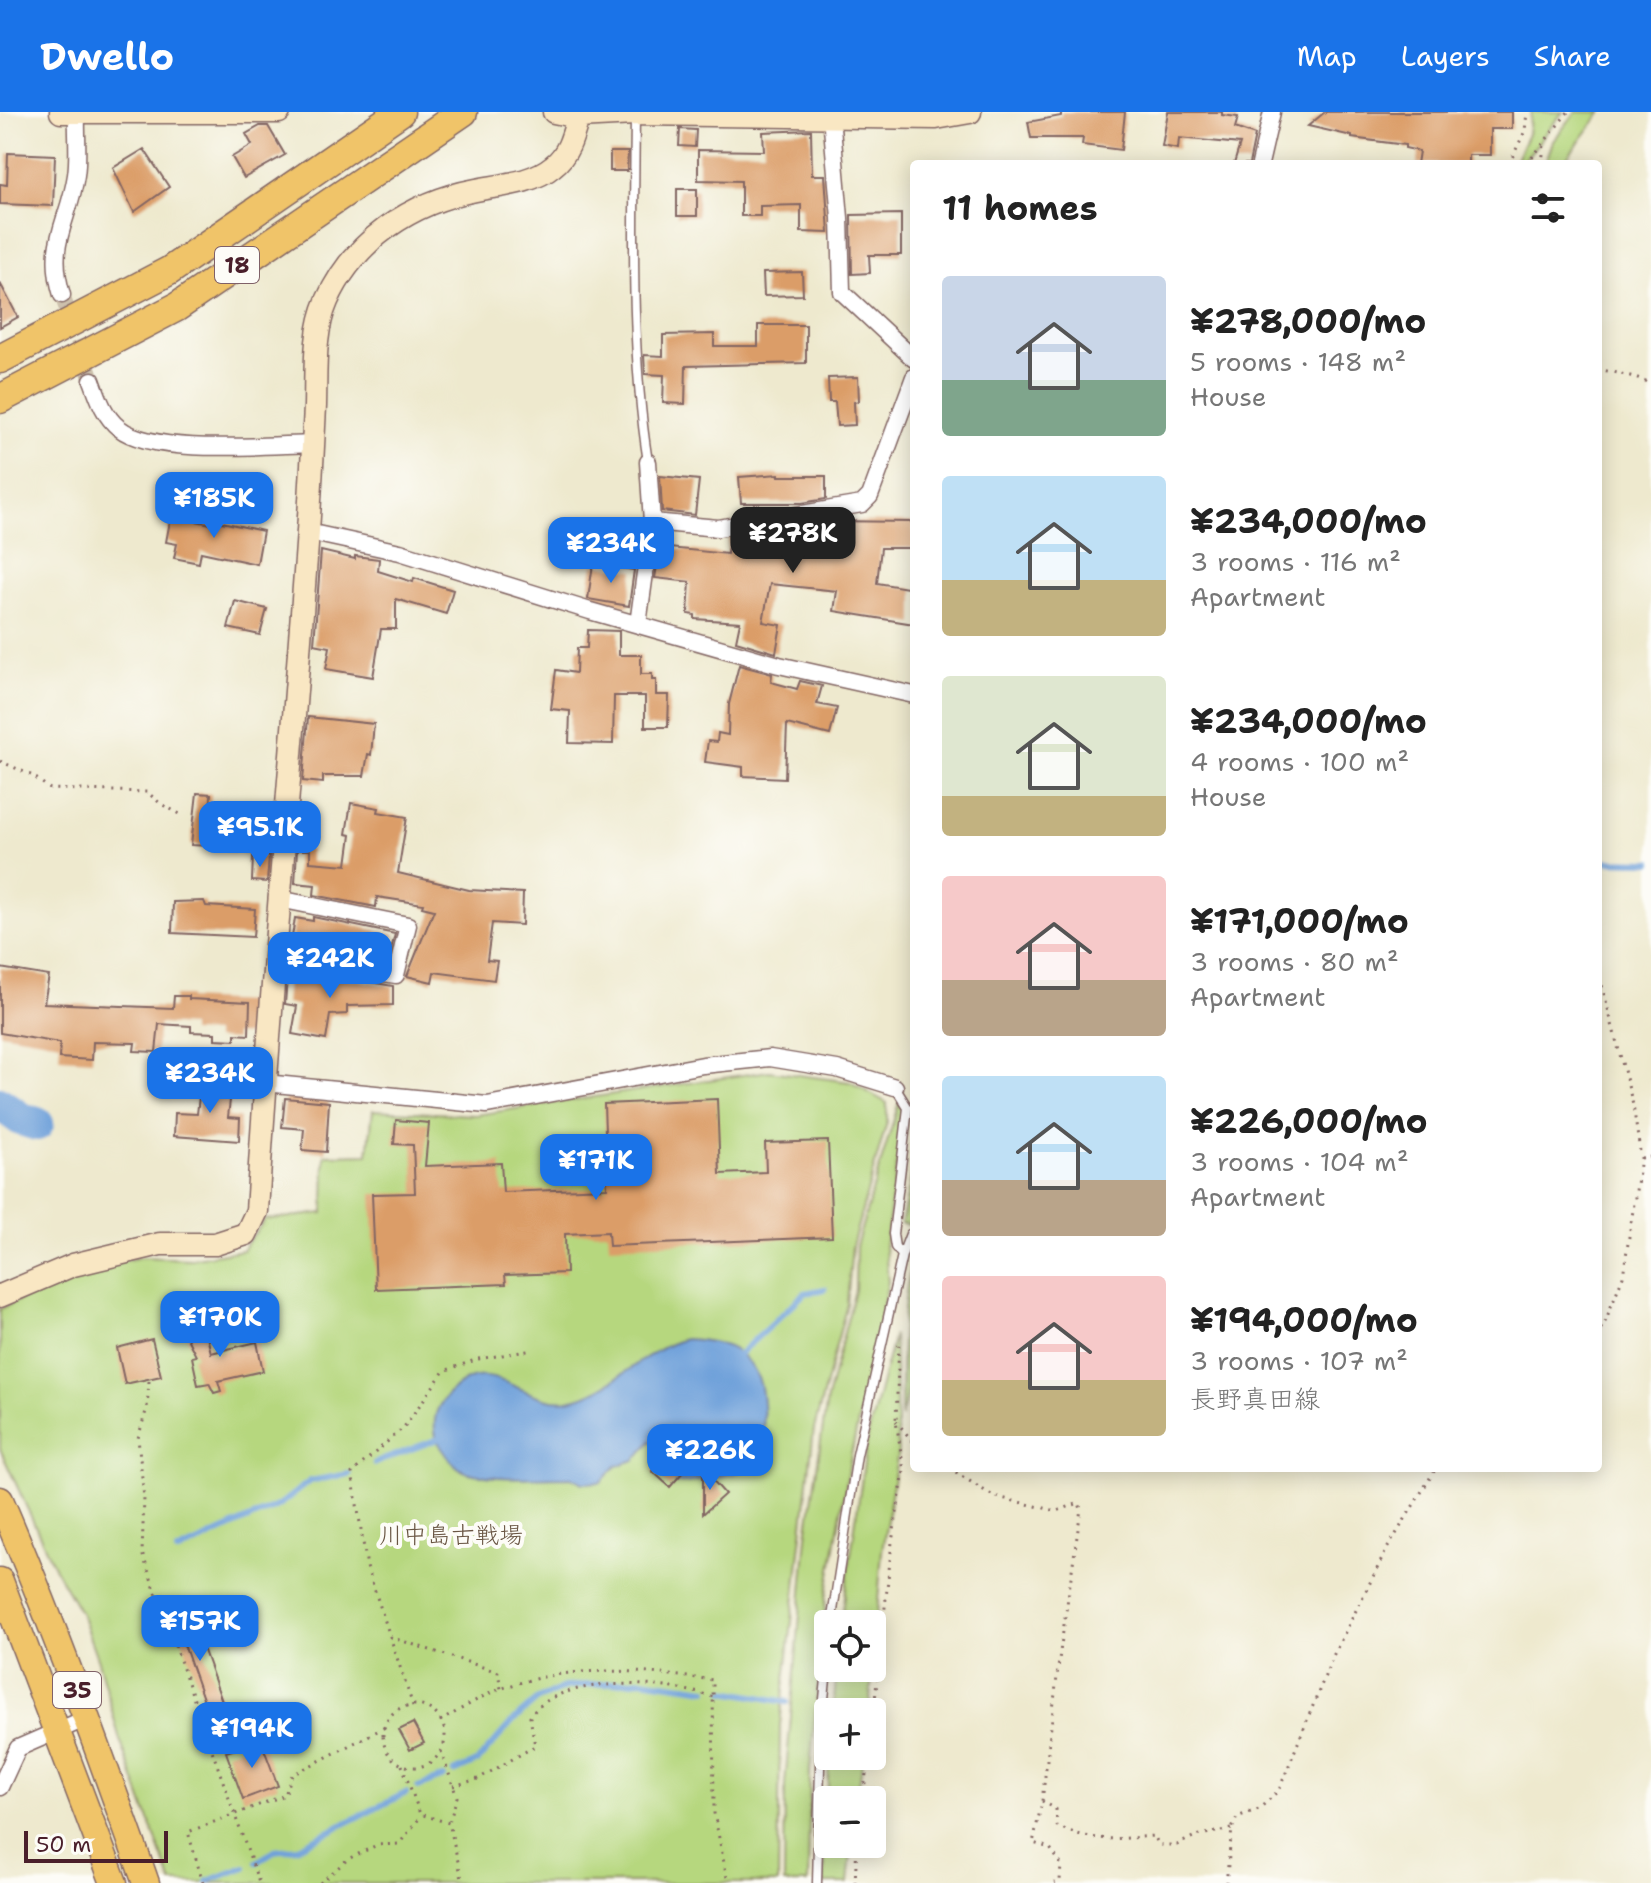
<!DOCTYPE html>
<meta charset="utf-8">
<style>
:root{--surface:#fff;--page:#f6f6f6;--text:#222;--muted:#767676;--accent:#1a73e8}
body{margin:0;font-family:"Shantell Sans","Klee One",sans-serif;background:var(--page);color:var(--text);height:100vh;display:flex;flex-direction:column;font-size:30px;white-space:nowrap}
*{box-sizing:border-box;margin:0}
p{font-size:26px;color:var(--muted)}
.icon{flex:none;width:44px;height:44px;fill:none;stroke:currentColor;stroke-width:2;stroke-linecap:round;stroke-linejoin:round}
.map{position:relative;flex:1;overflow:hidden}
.side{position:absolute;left:910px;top:48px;width:692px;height:1312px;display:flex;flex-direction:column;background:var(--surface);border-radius:8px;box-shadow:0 4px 20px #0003}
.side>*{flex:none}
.controls{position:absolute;left:814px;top:1498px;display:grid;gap:16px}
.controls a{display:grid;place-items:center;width:72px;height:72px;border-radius:8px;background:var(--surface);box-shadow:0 4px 20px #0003;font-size:40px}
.scale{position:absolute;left:24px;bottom:20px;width:144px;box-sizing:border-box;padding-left:8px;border:4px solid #4a1f2b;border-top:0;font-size:22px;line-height:28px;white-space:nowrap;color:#4a1f2b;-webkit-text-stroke:6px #fdfcf7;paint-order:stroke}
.price{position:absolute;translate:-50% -68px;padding:0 18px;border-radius:16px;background:var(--accent);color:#fff;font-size:26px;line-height:52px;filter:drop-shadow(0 2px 4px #0008)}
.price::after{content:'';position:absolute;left:50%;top:48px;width:24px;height:18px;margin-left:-12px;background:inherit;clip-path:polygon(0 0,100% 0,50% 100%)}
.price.current{background:#222;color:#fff}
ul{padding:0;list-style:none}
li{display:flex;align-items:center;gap:24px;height:200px;padding:0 32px}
li span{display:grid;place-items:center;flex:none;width:224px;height:160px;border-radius:8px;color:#555}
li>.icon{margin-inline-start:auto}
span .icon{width:96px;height:96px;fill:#fffc;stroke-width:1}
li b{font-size:34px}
h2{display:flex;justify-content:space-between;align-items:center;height:96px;padding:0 32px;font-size:34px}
header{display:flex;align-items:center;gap:48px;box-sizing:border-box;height:112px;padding:0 40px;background:var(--accent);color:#fff}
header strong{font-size:38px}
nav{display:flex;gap:44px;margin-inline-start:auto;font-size:28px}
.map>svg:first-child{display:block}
.green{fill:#b6d77e;stroke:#807b54;stroke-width:2}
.water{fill:#6fa1da;stroke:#5c6082;stroke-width:2}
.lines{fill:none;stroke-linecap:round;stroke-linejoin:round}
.stream{stroke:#6fa1da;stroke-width:6}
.river{stroke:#6fa1da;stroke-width:34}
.building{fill:#db9d68}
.street-tunnel{stroke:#cdc1ad;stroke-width:16;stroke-dasharray:16 8;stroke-linecap:butt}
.lane-casing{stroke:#836664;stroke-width:11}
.street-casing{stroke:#836664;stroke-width:19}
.secondary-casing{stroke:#836664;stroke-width:25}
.primary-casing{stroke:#836664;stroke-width:29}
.highway-casing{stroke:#836664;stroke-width:31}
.path{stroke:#836664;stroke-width:3;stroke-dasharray:2 6;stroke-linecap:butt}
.lane{stroke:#fff;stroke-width:8}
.street{stroke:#fff;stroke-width:16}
.secondary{stroke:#f9e7c3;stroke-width:22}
.primary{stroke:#f0c469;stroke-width:26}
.highway{stroke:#f0c469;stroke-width:28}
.labels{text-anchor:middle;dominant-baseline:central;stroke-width:8;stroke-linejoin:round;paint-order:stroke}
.shield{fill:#fdfcf7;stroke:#806168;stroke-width:2}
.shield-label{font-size:22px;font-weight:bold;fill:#4a1f2b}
.park-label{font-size:24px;fill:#6a5644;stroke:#fdfcf7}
</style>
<header>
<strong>Dwello</strong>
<nav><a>Map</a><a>Layers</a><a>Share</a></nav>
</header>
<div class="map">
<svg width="1651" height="1771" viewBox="0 0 1651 1771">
<rect width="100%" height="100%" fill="#fdfcf7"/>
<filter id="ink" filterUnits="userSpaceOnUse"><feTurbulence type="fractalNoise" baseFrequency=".0125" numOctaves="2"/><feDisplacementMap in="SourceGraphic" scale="16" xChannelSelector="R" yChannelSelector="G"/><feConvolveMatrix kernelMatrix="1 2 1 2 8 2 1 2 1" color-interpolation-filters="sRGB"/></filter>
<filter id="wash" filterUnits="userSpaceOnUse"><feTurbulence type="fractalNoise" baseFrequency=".006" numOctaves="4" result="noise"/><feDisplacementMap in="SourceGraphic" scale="32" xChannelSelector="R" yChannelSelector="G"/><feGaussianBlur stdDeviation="1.8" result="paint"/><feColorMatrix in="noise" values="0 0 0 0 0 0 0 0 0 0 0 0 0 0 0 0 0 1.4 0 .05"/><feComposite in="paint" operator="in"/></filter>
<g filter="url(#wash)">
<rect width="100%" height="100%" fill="#eee9ce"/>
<path class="green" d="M 1531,0 L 1563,0 L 1521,52 L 1514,52 L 1528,22 Z
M 1576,0 L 1602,0 L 1562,52 L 1545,52 L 1553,29 Z
M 769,959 L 850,970 L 887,991 L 887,1010 L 852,1134 L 847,1192 L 814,1317 L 780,1613 L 778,1771 L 172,1771 L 120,1628 L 98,1549 L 81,1502 L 55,1457 L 0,1337 L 0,1197 L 89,1156 L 142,1145 L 190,1147 L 242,1138 L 265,1108 L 324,1101 L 325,1043 L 368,1042 L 373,998 L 475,1003 Z
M 899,990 L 904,1002 L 885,1134 L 888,1170 L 851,1343 L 826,1486 L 810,1658 L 808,1771 L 784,1771 L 785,1672 L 807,1424 L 827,1287 L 855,1178 L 856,1134 Z
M 914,1038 L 914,1102 L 909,1113 L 901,1112 L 912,1063 Z
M 914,1146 L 914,1255 L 901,1306 C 902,1259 899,1190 914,1146 Z
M 894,1223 L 898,1340 L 882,1439 L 869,1600 L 833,1600 L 837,1556 L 872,1556 L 872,1512 L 841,1512 L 868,1323 Z
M 829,1644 L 863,1644 L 857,1688 L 828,1688 L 828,1732 L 852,1732 L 848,1771 L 824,1771 Z"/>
<path class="water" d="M 685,1227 C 704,1228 723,1230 739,1241 C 747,1247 754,1257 758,1266 C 766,1282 767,1345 750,1356 C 741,1361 719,1365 709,1366 C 691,1369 687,1375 667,1368 L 678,1355 L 651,1329 L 635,1348 L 616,1354 L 601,1370 L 583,1371 L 571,1365 C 545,1365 482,1369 462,1358 C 453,1353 447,1344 442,1336 C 435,1326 434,1319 435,1307 C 437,1290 454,1274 469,1267 C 497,1254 534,1294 568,1288 C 613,1280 642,1238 685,1227 Z"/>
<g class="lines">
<path class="stream" d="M 1598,749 L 1651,750
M 736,1245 L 805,1181 L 825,1177
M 375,1351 L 443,1325
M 177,1440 L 279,1393 L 310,1369 L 349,1362
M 725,1579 L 787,1590
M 454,1660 L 478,1649 L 512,1610 L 538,1587 L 565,1575 L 641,1568 L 707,1577
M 418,1675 L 444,1665
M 257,1750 L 274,1739 L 296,1736 L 406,1681
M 208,1769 L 245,1755"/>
<path class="river" d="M 0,992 L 21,1007 L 37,1012"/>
</g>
<g id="blocks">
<path class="building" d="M 1061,0 L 1125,0 L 1121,38 L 1082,33 L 1083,26 L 1031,26 L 1028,10 L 1061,4 Z
M 1168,0 L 1222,0 L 1222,3 L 1238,5 L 1235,16 L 1255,23 L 1249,52 L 1234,52 L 1240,32 L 1179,26 L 1178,37 L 1162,34 Z
M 1325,0 L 1512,0 L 1512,17 L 1490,17 L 1490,43 L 1468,43 L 1468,52 L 1417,52 L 1419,39 L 1405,36 L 1405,33 L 1352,26 L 1352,24 L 1308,14 Z
M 260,14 L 268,14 L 285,43 L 244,66 L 232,45 L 252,33 L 246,22 Z
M 680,17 L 696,18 L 695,35 L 679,34 Z
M 811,18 L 812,63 L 825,63 L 829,121 L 801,120 L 801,93 L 760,94 L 760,104 L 741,104 L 741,69 L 698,68 L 698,38 L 764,39 L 763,20 Z
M 144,37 L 169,75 L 134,100 L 113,56 Z
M 610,40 L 628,40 L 627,59 L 610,59 Z
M 8,41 L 55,43 L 53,94 L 0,92 L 0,72 L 7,73 Z
M 677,77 L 697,77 L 697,104 L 677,104 Z
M 901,102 L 901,143 L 869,143 L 870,161 L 852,162 L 851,103 Z
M 802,160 L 803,183 L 764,184 L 763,161 Z
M 0,171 L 18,205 L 0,215 Z
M 758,213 L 806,213 L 806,251 L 686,254 L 685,292 L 663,291 L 664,263 L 645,262 L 644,243 L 663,244 L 663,223 L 714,222 L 714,234 L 758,234 Z
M 858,265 L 859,289 L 854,290 L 855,313 L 837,314 L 835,290 L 829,290 L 828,266 Z
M 779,362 L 779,364 L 826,364 L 826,387 L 802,391 L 741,391 L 739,365 Z
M 660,364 L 699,368 L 695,403 L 662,399 Z
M 171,404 L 211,412 L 212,408 L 263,419 L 257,452 L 201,440 L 199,451 L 174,446 L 177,432 L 166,430 Z
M 826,409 L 914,410 L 914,436 L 881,436 L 877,471 L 914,477 L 914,512 L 834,499 L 837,479 L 770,472 L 763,510 L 781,513 L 776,541 L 736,529 L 740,510 L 695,507 L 695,503 L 688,502 L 690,470 L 655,466 L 660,435 L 727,442 L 729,425 L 766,430 L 767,422 L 805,427 L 804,413 Z
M 321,439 L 355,447 L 355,444 L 379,447 L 378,459 L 413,470 L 414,466 L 453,478 L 446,502 L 396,487 L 396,517 L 381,517 L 373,565 L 326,557 L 330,535 L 314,532 Z
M 593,452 L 634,458 L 629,494 L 588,487 Z
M 235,489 L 267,497 L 260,523 L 228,516 Z
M 588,518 L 619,519 L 619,543 L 641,543 L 641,562 L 652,562 L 652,568 L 656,568 L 656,583 L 669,583 L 668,615 L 645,615 L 645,584 L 614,584 L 613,632 L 569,631 L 570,599 L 551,597 L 556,558 L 576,561 L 577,536 L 587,536 Z
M 739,553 L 772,562 L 771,570 L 797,577 L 800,569 L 822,574 L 817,592 L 837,596 L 830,623 L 787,612 L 785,666 L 743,664 L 743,655 L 705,650 L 708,629 L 717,630 L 718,621 L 728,623 L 729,592 Z
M 308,605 L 374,612 L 371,643 L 368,642 L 364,664 L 323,664 L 323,671 L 303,669 Z
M 197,681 L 211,682 L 209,734 L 191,733 Z
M 351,691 L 379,696 L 378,700 L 407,705 L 398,761 L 469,778 L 523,781 L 522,813 L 492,811 L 487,848 L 497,849 L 494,868 L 434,860 L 432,870 L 407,864 L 434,798 L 422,795 L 423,792 L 377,785 L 376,795 L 314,783 L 315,773 L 295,771 L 297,738 L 310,738 L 310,750 L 347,753 L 351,723 L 346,722 Z
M 235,702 L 266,704 L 263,742 L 225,739 Z
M 253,744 L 269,744 L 267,770 L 252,769 Z
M 204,789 L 206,794 L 255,797 L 253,825 L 172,821 L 173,790 Z
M 313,805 L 395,822 L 388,850 L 363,846 L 364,829 L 328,823 L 325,840 L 291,831 L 295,806 L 313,809 Z
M 0,856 L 49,864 L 44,891 L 173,896 L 174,884 L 189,884 L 189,887 L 250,890 L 249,923 L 235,922 L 235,928 L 215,927 L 215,921 L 191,920 L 191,914 L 159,912 L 156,940 L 134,939 L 135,931 L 93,930 L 92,948 L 59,946 L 60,931 L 0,921 Z
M 306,859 L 393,874 L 393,893 L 347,894 L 347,902 L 330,903 L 326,928 L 292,922 L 297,894 L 285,892 L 287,866 L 304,868 Z
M 201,967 L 232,971 L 228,1005 L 240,1006 L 239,1029 L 174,1024 L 175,1001 L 197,1002 Z
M 285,986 L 329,990 L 326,1040 L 302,1038 L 304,1017 L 282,1015 Z
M 717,987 L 720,1062 L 766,1060 L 765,1031 L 828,1029 L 832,1125 L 609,1134 L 608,1120 L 565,1122 L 566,1161 L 505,1163 L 506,1172 L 376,1177 L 372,1082 L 415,1081 L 413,1033 L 394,1032 L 396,1008 L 429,1011 L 425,1054 L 501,1051 L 503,1080 L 607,1076 L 604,992 Z
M 203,1208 L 211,1241 L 257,1230 L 263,1259 L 218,1269 L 221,1279 L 214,1281 L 209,1271 L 198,1273 L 192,1245 L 196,1244 L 182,1216 Z
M 152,1227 L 161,1264 L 125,1272 L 117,1236 Z
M 665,1344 L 683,1360 L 670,1375 L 652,1359 Z
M 703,1357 L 725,1382 L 703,1402 Z
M 191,1502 L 224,1595 L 208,1601 L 175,1507 Z
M 413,1611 L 424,1631 L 410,1638 L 399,1618 Z
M 261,1629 L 278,1674 L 243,1687 L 226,1640 Z"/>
</g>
</g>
<g filter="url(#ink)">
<use href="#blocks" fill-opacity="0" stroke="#836664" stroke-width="2"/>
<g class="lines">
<path class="street-tunnel" d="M 62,183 L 92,268"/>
<g class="lane-casing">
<path id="lane" d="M 635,3 C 634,118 630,236 648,350
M 895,975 L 908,996 L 893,1122 L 895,1135 L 902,1143
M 831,1512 L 857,1343 L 902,1143 L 910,1122
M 817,1771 L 821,1617 L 828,1547"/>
</g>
<g class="street-casing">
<path id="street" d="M 831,4 L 840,106 L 842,180 L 914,247
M 1260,52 L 1272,0
M 62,183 C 46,130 69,111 76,63 C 79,43 76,21 77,0
M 92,268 C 98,285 104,304 119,316 C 154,344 266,333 313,332
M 652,410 L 718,416 L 862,392 L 870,384 L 914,265
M 308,420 L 400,440 L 590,499 L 779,553 L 914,583
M 638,512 L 652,410 L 648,350
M 275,843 L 396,863 L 408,813 L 279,787
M 265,971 L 487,993 L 703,953 L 770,946 L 837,957 L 895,975
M 0,1675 L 18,1636 L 87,1606"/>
</g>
<g class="secondary-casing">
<path id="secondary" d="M 61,0 L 279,0
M 554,0 L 578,5 L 635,2 L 936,6 L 970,0
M 0,1184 L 73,1153 L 160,1132 L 215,1132 L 246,1122 L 257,1099 C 271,872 292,646 308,419 C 311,377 313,336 315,294 C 316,260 313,221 327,189 C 354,128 412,90 476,78 C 501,73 533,71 553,54 C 569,42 573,23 578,5"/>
</g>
<g class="primary-casing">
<path id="primary" d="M 0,1388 C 54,1513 100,1642 146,1771
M 0,1469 L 114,1771"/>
</g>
<g class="highway-casing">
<path id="highway" d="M 0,247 L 169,159 L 400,0
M 0,287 L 177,195 L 463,0"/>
</g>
<path class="path" d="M 1509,52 L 1525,19 L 1527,0
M 1527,52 L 1568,0
M 1542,52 L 1544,32
M 1598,257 L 1635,265 L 1651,271
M 0,649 L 33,664 L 50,677 L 147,680 L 161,692 L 180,702
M 1598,858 L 1633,993 L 1641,1046 L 1623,1164 L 1605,1210 L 1598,1221
M 1641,1046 L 1651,1045
M 149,1269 L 147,1296 L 138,1326 L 144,1386 L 142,1441 L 259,1771
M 896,1309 L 914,1331
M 949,1356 L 993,1384 L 1057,1399 L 1079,1391 L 1081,1397 L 1060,1540 L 1042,1689 L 1033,1731 L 1050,1736 L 1061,1752 L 1060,1769 L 1055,1771
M 390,1525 L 498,1560 L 501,1577
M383 1624a31 31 0 1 1 62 0a31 31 0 1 1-62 0Z
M 413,1594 L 367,1455 L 352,1361 L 404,1315 L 444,1259 L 478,1247 L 533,1238
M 440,1609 C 461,1598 483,1582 506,1575 C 577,1551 640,1559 713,1568 L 714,1701 L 728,1771
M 872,1616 L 892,1430 L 904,1359 L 896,1309 L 899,1227
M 441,1639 L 457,1685 L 449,1711
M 402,1653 L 420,1702 L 449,1711 L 463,1771
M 453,1674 L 478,1667 L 535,1634 L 530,1605 C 558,1560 669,1570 713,1585
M 863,1688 L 868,1644
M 1042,1689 L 1056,1697 L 1057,1714 C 1093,1731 1116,1727 1154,1724 L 1159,1733 L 1177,1733 L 1195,1724 L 1232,1717
M 203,1771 L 188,1720 L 285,1683 L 292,1663 L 385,1615
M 320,1771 L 348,1747 L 377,1733 L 399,1732 L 422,1703
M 855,1771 L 857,1732
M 1226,1771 L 1232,1717 L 1237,1705 L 1259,1697 L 1279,1678 L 1333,1544 L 1387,1437 L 1436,1356"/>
<use href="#lane" class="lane"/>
<use href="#street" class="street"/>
<use href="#secondary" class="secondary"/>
<use href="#primary" class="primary"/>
<use href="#highway" class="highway"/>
</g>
</g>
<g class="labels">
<g class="shield">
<rect x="215" y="135" width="44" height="36" rx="6"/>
<rect x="53" y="1560" width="48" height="36" rx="6"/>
</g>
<g class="shield-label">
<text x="237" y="153">18</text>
<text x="77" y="1578">35</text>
</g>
<g class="park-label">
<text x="451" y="1423">川中島古戦場</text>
</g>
</g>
</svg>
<div class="controls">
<a><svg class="icon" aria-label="locate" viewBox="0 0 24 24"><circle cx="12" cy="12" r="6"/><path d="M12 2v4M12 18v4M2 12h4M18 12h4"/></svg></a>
<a>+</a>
<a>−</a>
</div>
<div class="scale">50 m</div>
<b class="price" style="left:214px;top:428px">¥185K</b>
<b class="price current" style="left:793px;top:463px">¥278K</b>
<b class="price" style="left:611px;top:473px">¥234K</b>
<b class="price" style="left:260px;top:757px">¥95.1K</b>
<b class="price" style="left:330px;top:888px">¥242K</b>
<b class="price" style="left:210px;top:1003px">¥234K</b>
<b class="price" style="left:596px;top:1090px">¥171K</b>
<b class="price" style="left:220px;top:1247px">¥170K</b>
<b class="price" style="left:710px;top:1380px">¥226K</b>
<b class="price" style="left:200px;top:1551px">¥157K</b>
<b class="price" style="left:252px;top:1658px">¥194K</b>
<section class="side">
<h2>11 homes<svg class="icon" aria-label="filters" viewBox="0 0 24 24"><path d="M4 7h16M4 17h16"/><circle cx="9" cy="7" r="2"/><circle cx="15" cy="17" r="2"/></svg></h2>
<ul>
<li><span style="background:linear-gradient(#c9d6e8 65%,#7fa58c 0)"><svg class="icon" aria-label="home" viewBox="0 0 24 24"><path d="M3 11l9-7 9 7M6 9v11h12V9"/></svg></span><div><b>¥278,000/mo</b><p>5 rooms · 148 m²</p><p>House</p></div></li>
<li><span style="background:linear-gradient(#bfe0f5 65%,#c2b280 0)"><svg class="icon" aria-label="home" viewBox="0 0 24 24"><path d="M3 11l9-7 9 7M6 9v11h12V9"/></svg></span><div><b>¥234,000/mo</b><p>3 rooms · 116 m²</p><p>Apartment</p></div></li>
<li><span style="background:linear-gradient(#dfe7d0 75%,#c2b280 0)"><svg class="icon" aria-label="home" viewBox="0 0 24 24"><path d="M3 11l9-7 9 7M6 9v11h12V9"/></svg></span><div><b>¥234,000/mo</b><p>4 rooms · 100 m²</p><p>House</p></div></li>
<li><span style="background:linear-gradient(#f6c9c9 65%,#b9a48a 0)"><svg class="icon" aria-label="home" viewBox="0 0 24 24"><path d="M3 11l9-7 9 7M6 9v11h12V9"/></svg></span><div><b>¥171,000/mo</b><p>3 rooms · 80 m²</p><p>Apartment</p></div></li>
<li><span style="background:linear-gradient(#bfe0f5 65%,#b9a48a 0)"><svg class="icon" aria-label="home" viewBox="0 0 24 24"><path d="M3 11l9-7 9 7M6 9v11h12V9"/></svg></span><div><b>¥226,000/mo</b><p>3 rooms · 104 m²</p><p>Apartment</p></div></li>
<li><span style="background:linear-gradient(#f6c9c9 65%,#c2b280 0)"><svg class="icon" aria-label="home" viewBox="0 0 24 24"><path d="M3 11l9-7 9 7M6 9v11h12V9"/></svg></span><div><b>¥194,000/mo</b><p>3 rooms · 107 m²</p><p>長野真田線</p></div></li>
</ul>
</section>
</div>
